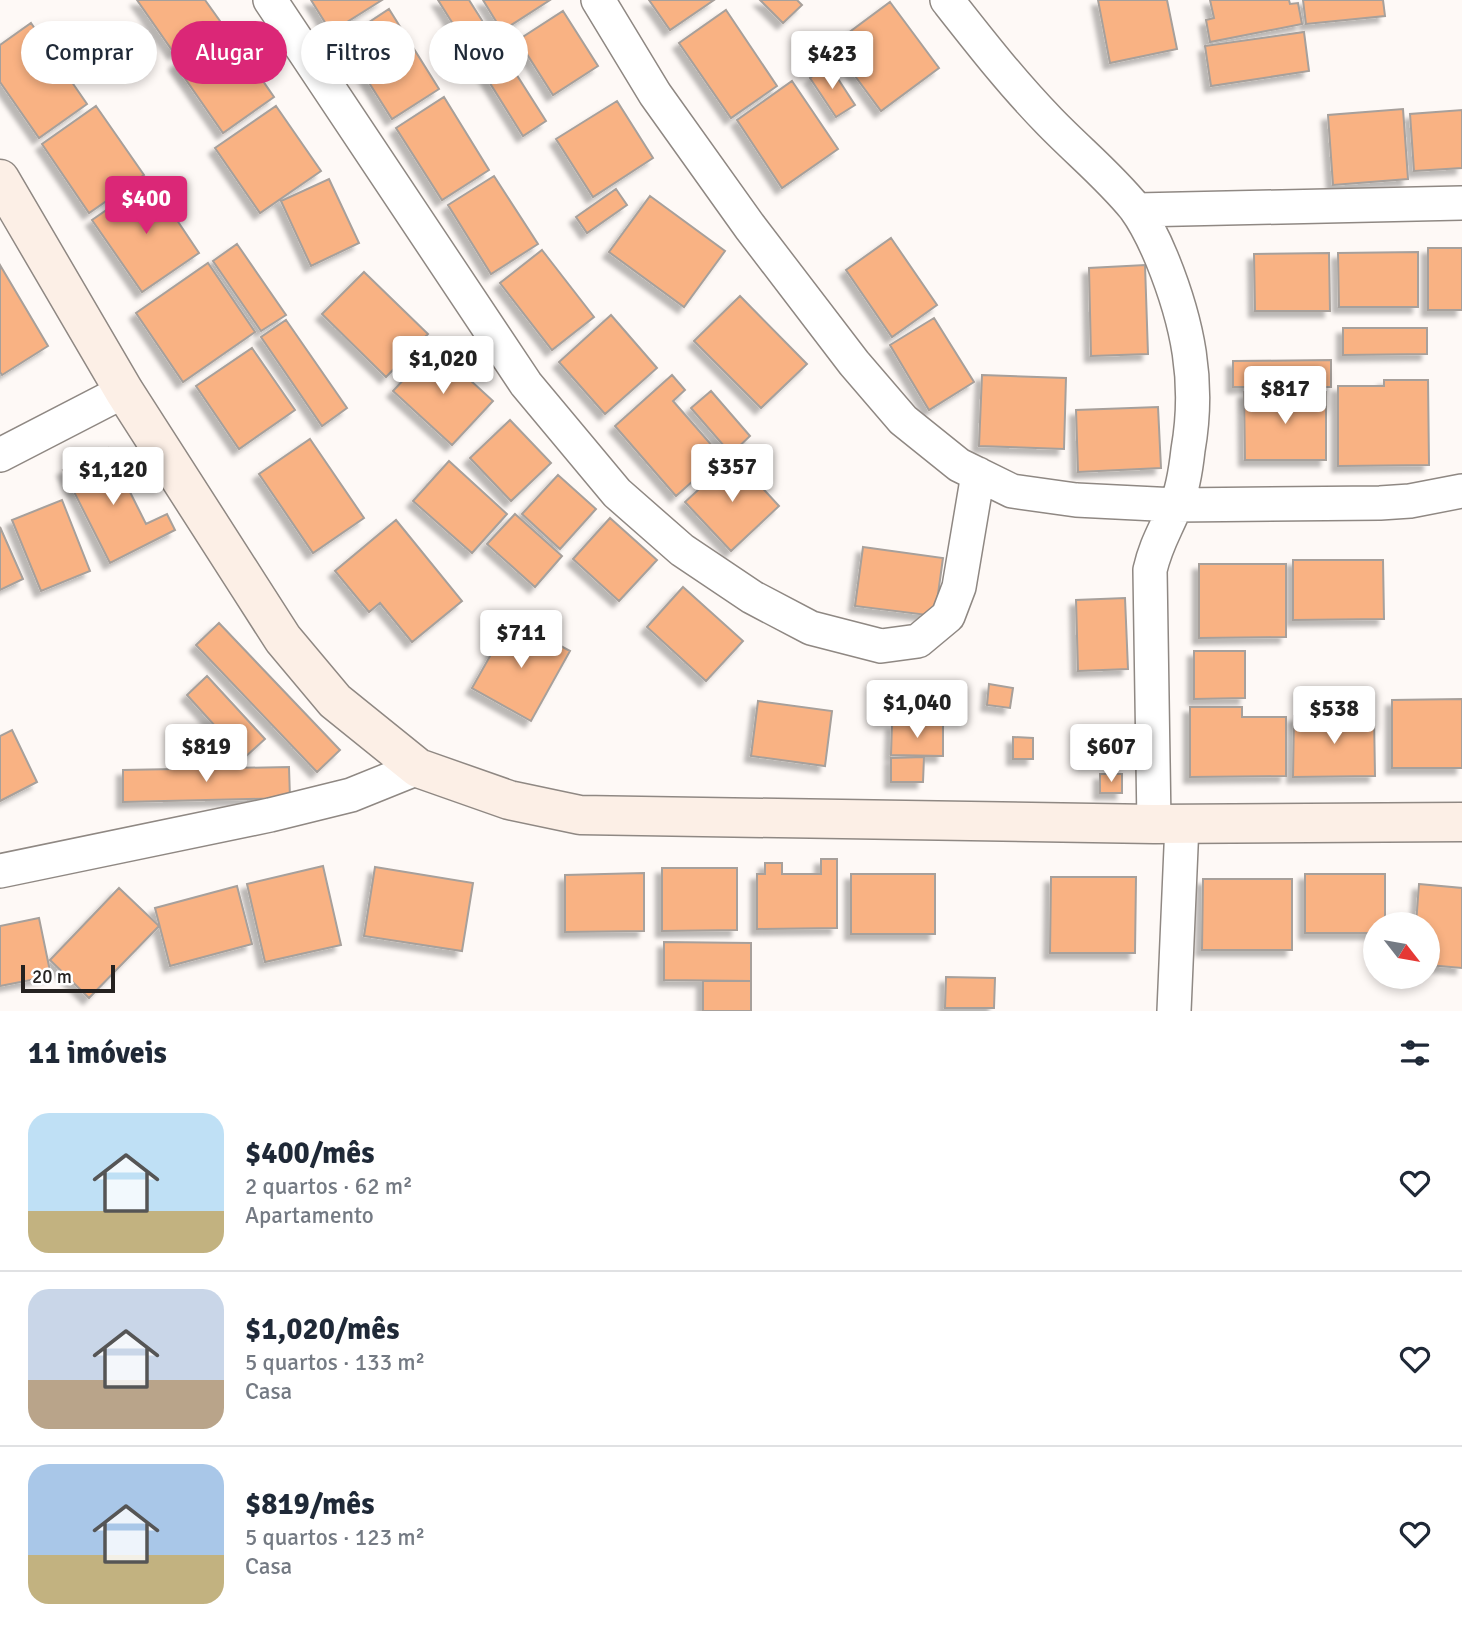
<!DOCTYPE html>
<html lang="pt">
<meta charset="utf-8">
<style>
:root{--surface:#fff;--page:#f6f6f7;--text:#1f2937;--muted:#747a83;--line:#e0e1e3;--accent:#db2777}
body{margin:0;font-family:Signika,sans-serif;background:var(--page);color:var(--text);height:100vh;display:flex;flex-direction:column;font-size:26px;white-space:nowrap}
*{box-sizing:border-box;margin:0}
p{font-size:23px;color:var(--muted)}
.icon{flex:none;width:38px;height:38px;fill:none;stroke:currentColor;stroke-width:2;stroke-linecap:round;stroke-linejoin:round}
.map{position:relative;height:1011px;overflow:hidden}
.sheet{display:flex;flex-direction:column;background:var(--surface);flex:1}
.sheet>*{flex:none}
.hud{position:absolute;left:21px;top:21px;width:700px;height:63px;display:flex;gap:14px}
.needle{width:46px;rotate:121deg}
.controls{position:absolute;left:1363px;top:912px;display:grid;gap:14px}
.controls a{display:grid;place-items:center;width:77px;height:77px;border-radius:50%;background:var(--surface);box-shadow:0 4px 10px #0003;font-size:35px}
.scale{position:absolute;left:21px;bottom:18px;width:94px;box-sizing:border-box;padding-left:7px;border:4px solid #252220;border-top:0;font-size:19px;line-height:24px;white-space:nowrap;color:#252220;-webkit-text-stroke:5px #fff;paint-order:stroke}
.price{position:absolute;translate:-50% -60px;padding:0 16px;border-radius:7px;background:#fff;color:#222;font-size:23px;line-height:46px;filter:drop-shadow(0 2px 4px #0008)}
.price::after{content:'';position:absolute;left:50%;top:42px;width:21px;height:16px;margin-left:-10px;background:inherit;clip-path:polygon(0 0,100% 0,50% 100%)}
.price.active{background:var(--accent);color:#fff}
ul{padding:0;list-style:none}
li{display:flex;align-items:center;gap:21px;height:175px;padding:0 28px}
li+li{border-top:2px solid var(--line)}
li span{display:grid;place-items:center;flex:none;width:196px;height:140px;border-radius:21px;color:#555}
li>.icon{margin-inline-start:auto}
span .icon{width:84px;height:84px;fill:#fffc;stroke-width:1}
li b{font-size:30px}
h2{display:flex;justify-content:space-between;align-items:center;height:84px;padding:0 28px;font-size:30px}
.tag{padding:0 24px;border-radius:32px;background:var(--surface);box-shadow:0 4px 10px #0003;font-size:24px;line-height:63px}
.tag.active{background:var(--accent);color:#fff}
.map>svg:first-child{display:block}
.building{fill:#f9b283;stroke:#a7a09b;stroke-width:2;filter:url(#shadow)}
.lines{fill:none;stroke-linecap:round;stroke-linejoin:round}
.street-casing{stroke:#8f8883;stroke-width:36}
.secondary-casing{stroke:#8f8883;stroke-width:41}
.street{stroke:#fff;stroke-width:33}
.secondary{stroke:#fcefe6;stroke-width:38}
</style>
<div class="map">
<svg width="1462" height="1011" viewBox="0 0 1462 1011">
<defs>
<filter id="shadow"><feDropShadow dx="-6" dy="6" stdDeviation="2" flood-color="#0004"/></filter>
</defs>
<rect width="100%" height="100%" fill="#fef9f6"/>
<path class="building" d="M 137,0 L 205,0 L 220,21 L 174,53 Z
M 311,0 L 382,0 L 331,32 Z
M 438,0 L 469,0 L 546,121 L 523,136 Z
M 483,0 L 550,0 L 502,31 Z
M 649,0 L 714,0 L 670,30 Z
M 760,0 L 797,0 L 802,5 L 783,23 Z
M 1098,0 L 1167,0 L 1177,49 L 1110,63 Z
M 1210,0 L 1289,0 L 1290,4 L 1298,3 L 1302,24 L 1210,42 L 1206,20 L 1214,18 Z
M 1303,0 L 1383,0 L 1385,16 L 1306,24 Z
M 890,2 L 939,68 L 881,111 L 832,45 Z
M 389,9 L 439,89 L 392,119 L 342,40 Z
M 726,10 L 777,86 L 731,118 L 679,43 Z
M 563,11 L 598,66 L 553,95 L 518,40 Z
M 31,23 L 87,104 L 39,138 L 0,82 L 0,45 Z
M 227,29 L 274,97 L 223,133 L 175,64 Z
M 1304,32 L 1309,71 L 1211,86 L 1205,46 Z
M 829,65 L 855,105 L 836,117 L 810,78 Z
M 792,81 L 838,149 L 782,188 L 737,120 Z
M 444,97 L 489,170 L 442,200 L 396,128 Z
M 617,101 L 653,158 L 593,197 L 556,139 Z
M 96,106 L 144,175 L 89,213 L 42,144 Z
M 276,106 L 321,171 L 260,213 L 215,148 Z
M 1403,109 L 1408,179 L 1333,185 L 1328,115 Z
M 1462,110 L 1462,168 L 1414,171 L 1410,114 Z
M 494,176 L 538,244 L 491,274 L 448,205 Z
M 329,179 L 359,243 L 311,266 L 281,201 Z
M 150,180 L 199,253 L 142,292 L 92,220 Z
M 616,189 L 627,205 L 587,233 L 576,217 Z
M 650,196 L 725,251 L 684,307 L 609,252 Z
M 891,238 L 937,305 L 892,337 L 846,270 Z
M 237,244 L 286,315 L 261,331 L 213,261 Z
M 1428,248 L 1462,248 L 1462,310 L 1428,310 Z
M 542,250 L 594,317 L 552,350 L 500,283 Z
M 1418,252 L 1418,307 L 1339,307 L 1338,253 Z
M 1329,253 L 1330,311 L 1255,311 L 1254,254 Z
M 208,263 L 255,332 L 183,382 L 136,313 Z
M 0,265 L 48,346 L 2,375 L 0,372 Z
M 1145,265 L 1148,354 L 1091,356 L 1089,268 Z
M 364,272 L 428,334 L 386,377 L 322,314 Z
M 740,296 L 807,364 L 761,408 L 694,341 Z
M 611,315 L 657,368 L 605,414 L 559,362 Z
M 934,318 L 974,382 L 929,410 L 890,345 Z
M 286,320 L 347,408 L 322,426 L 261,337 Z
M 1343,328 L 1427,328 L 1427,354 L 1343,355 Z
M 434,347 L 493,401 L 452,445 L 393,391 Z
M 252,348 L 295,410 L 239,449 L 196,386 Z
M 1331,360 L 1331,387 L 1233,387 L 1233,361 Z
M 672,375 L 685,390 L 673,401 L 721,456 L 676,496 L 615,426 Z
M 982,375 L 1066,378 L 1064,449 L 979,446 Z
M 1384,380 L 1428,380 L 1429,465 L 1338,466 L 1338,386 L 1384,386 Z
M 711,391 L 750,436 L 731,454 L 691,408 Z
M 1244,392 L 1326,392 L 1326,460 L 1245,460 Z
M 1158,407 L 1161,468 L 1078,472 L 1076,410 Z
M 510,420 L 551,463 L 511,501 L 470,458 Z
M 310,439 L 364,518 L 313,553 L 259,474 Z
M 108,448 L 146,524 L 167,514 L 175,530 L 110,563 L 63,470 Z
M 734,457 L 779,506 L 731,551 L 685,502 Z
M 449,461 L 507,514 L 472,553 L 413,501 Z
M 558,475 L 596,509 L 560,549 L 522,514 Z
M 62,500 L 90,571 L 41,591 L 12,520 Z
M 515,514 L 562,556 L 535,587 L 487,544 Z
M 610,518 L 657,560 L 619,601 L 573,559 Z
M 396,520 L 462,601 L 412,642 L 380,603 L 369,612 L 335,571 Z
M 0,527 L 23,579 L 0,590 Z
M 863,547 L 943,558 L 935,616 L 855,606 Z
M 1293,560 L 1383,560 L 1384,619 L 1293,620 Z
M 1199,564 L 1286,564 L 1286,637 L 1199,638 Z
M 683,587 L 743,641 L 706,681 L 647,627 Z
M 1125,598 L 1128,669 L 1078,671 L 1076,600 Z
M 511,619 L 570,651 L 531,721 L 472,688 Z
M 219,623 L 340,750 L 317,772 L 196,645 Z
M 1194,651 L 1245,651 L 1245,698 L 1194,699 Z
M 207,676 L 265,739 L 244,758 L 187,695 Z
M 989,684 L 1013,688 L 1010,708 L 987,705 Z
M 1462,699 L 1462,768 L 1392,768 L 1392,700 Z
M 758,701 L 832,711 L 825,766 L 751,756 Z
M 928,701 L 945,701 L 945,723 L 928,723 Z
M 1190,707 L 1242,707 L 1242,717 L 1286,717 L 1286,776 L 1190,777 Z
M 1374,715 L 1375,776 L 1293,777 L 1294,716 Z
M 892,724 L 943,725 L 943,756 L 891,755 Z
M 12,730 L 37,782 L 0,801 L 0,736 Z
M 1013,737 L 1033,738 L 1033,759 L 1013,759 Z
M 924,757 L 923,782 L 891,782 L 891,758 Z
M 289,767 L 290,798 L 123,802 L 123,770 Z
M 1100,774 L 1122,774 L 1122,793 L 1100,793 Z
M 821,859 L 837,859 L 837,928 L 757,929 L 757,874 L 765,874 L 765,863 L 782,863 L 782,874 L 821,874 Z
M 323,866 L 341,945 L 265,962 L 247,884 Z
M 375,867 L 473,883 L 462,951 L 364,936 Z
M 662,868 L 737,868 L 737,930 L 662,931 Z
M 644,873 L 644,931 L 565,932 L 565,875 Z
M 851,874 L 935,874 L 935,934 L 851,934 Z
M 1305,874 L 1385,874 L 1385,924 L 1376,924 L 1376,933 L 1305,933 Z
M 1051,877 L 1136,877 L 1135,953 L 1050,953 Z
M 1203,879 L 1292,879 L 1292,950 L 1202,950 Z
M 1419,884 L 1462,888 L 1462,968 L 1428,965 L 1428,924 L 1416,924 Z
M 237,886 L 252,944 L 170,966 L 155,908 Z
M 119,888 L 159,926 L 89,998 L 50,960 Z
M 39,918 L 51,976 L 0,986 L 0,926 Z
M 664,942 L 751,943 L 751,981 L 664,980 Z
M 946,977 L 995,978 L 994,1008 L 945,1008 Z
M 703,981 L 751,981 L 751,1011 L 703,1011 Z"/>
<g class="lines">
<g class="street-casing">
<path id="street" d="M 270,0 L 526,384 L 617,493 L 682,550 L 752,597 L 811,628 L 881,646 L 918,641 L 948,616 L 959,587 L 978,474
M 598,0 L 655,94 L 750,227 L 854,363 L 903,420 L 959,465 L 1012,491 L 1076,500 L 1176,505 L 1380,503 L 1410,501 L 1462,491
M 947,0 C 980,42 1012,83 1049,121 C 1078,151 1109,176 1135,208 C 1146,223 1155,242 1162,259 C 1188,323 1200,382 1188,450 C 1186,468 1183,491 1175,507 C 1165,531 1156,544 1150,570 L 1154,824
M 1137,210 L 1462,203
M 0,455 L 124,391
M 0,871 L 270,815 L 351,795 L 418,768
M 1174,1011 L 1182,824"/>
</g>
<g class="secondary-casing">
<path id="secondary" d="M 0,179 L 124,391 L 249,586 L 283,639 L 335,701 L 418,768 L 509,800 L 580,815 L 1154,824 L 1462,822"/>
</g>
<use href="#street" class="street"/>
<use href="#secondary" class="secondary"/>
</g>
</svg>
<div class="controls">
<a><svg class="needle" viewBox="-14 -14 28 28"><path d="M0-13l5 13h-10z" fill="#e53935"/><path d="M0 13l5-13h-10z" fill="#747a83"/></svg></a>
</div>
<div class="scale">20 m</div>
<b class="price" style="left:832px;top:91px">$423</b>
<b class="price active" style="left:146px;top:236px">$400</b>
<b class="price" style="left:443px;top:396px">$1,020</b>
<b class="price" style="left:1285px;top:426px">$817</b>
<b class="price" style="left:732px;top:504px">$357</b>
<b class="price" style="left:113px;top:507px">$1,120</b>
<b class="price" style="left:521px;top:670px">$711</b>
<b class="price" style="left:917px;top:740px">$1,040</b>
<b class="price" style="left:1334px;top:746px">$538</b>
<b class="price" style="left:206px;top:784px">$819</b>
<b class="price" style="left:1111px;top:784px">$607</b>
<div class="hud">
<a class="tag">Comprar</a>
<a class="tag active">Alugar</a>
<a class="tag">Filtros</a>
<a class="tag">Novo</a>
</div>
</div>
<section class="sheet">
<h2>11 imóveis<svg class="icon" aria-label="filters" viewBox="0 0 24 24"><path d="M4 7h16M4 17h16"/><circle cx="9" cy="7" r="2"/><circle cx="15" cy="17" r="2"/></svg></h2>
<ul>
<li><span style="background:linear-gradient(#bfe0f5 70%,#c2b280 0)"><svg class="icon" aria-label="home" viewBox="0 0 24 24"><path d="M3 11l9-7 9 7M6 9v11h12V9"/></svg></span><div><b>$400/mês</b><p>2 quartos · 62 m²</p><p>Apartamento</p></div><svg class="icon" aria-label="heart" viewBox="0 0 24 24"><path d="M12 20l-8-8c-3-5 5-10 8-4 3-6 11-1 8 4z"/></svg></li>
<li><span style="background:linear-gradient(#c9d6e8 65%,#b9a48a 0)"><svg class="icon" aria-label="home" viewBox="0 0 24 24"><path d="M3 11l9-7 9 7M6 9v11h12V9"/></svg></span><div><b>$1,020/mês</b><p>5 quartos · 133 m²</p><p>Casa</p></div><svg class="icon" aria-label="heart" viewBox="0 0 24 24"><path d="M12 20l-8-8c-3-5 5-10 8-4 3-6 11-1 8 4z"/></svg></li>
<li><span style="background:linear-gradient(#a9c7e8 65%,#c2b280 0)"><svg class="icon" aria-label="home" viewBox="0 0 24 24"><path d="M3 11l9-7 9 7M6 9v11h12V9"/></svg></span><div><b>$819/mês</b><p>5 quartos · 123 m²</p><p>Casa</p></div><svg class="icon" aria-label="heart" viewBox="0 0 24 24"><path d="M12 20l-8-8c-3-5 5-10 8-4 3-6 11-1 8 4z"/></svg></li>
</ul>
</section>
